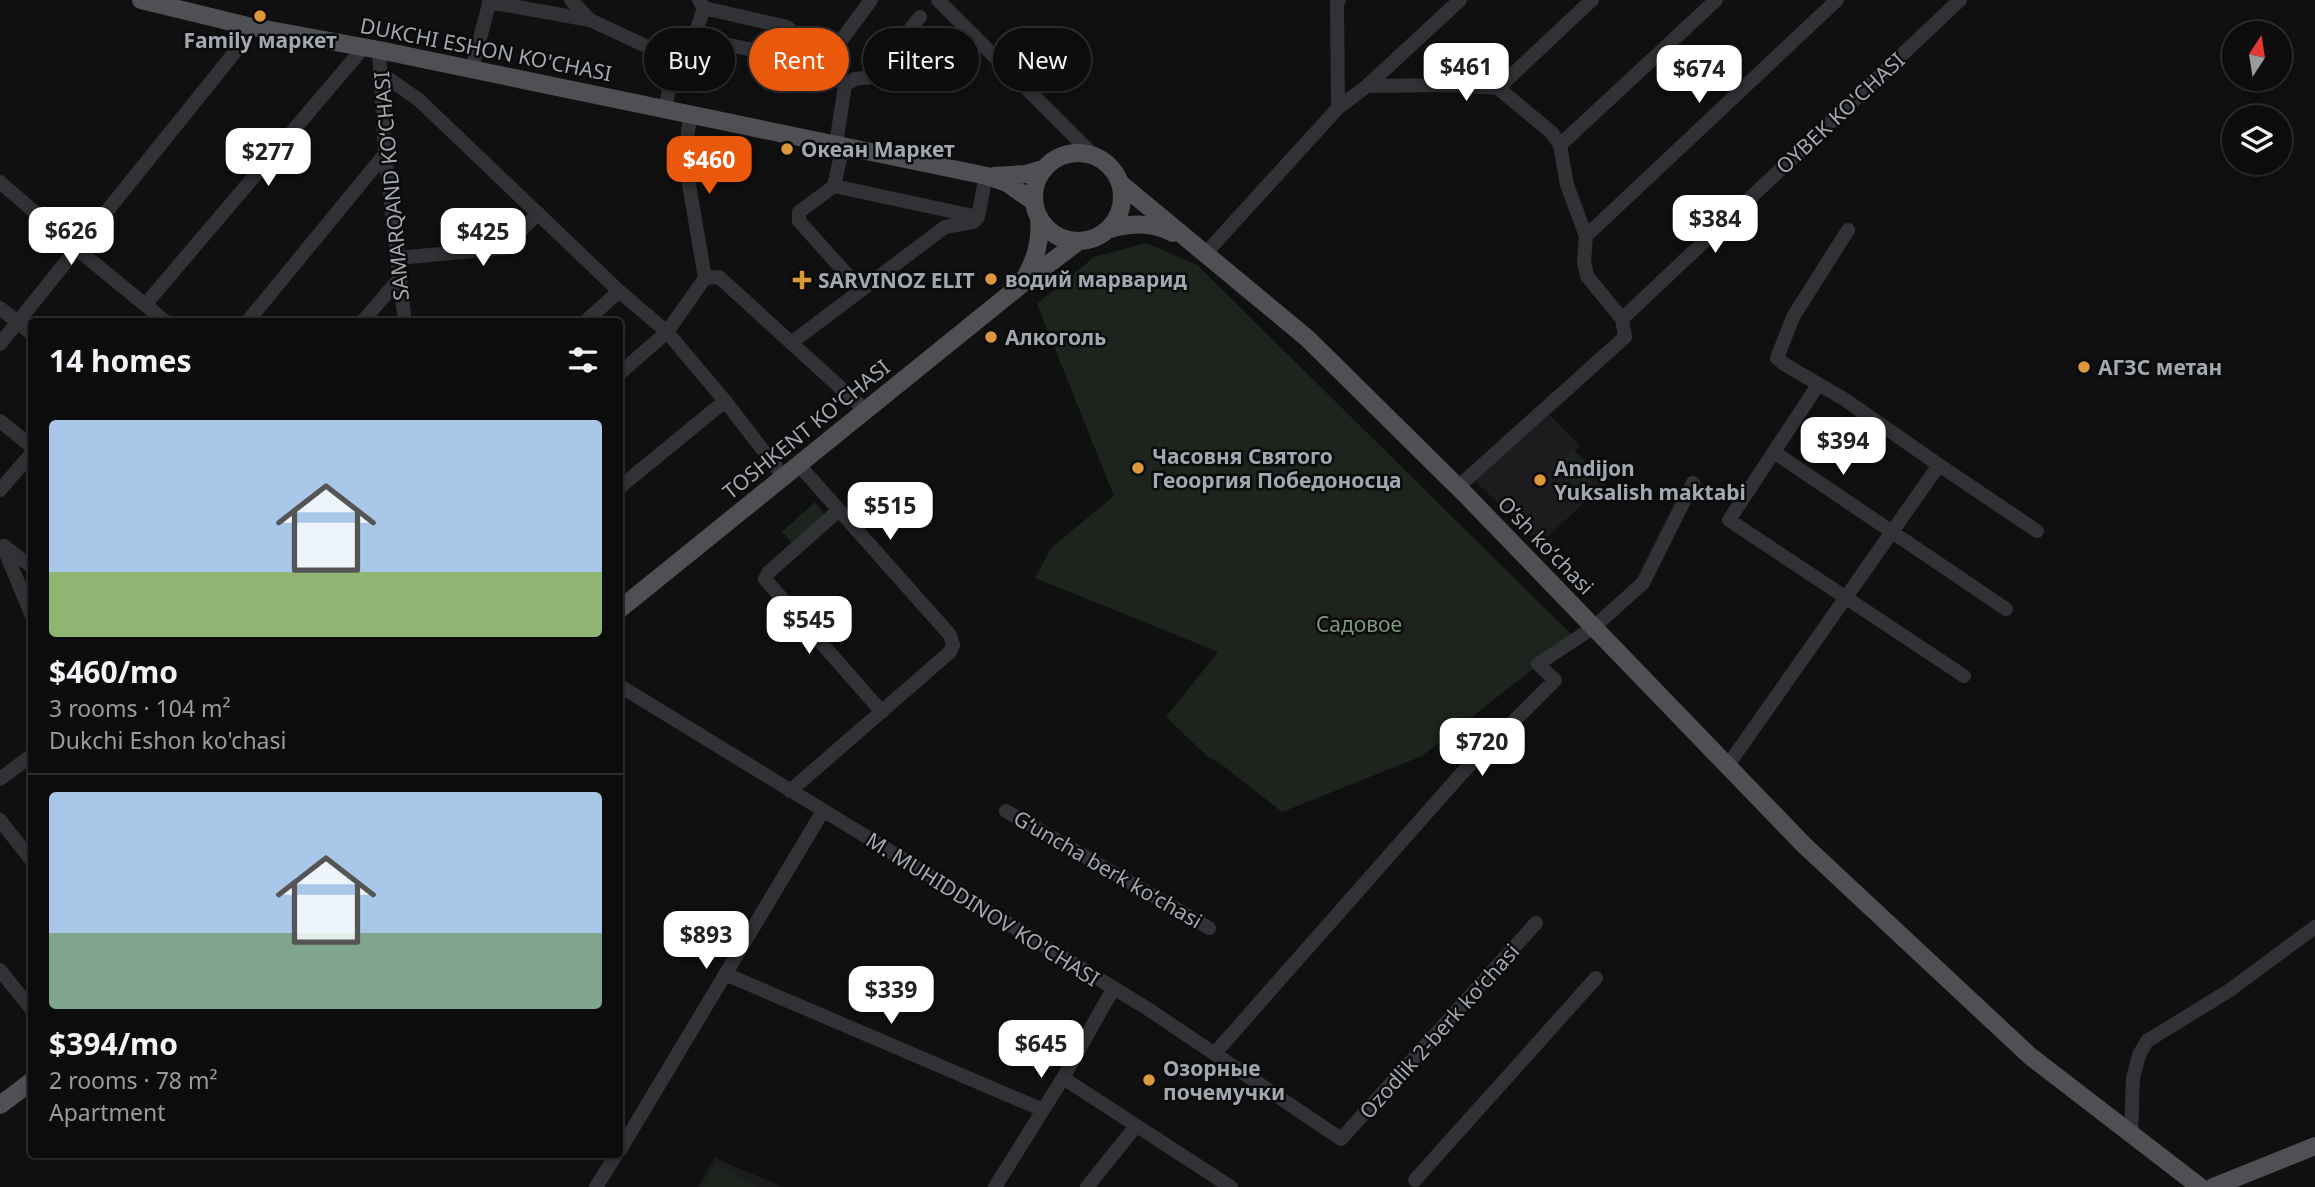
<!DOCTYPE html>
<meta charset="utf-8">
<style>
:root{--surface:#0c0c0d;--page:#1a1a1b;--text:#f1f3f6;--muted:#9a9b9d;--line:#2c2c2e;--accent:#ea580c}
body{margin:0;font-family:"Noto Sans",sans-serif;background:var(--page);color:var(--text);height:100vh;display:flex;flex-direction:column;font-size:26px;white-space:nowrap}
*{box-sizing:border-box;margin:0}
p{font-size:23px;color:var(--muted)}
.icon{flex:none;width:38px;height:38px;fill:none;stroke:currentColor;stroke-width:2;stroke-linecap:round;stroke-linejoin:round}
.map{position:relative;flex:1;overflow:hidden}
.details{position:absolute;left:28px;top:318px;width:595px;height:840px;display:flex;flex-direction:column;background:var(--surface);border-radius:7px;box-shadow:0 4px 10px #0003,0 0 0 2px var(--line)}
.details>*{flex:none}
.banner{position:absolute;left:644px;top:28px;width:665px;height:63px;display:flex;gap:14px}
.needle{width:46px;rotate:12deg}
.controls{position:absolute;left:2222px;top:21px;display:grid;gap:14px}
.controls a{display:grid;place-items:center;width:70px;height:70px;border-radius:50%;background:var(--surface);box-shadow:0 4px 10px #0003,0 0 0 2px var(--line);font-size:35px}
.price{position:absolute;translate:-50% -60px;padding:0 16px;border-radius:14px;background:#fff;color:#222;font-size:23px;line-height:46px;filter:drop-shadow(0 2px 4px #0008)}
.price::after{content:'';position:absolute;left:50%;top:42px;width:21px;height:16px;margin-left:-10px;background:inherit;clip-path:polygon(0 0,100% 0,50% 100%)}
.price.on{background:var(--accent);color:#fff}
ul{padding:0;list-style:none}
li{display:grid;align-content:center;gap:14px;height:371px;padding:0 21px}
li+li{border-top:2px solid var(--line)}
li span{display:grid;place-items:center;height:217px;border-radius:7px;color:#555}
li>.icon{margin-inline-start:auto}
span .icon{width:126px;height:126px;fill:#fffc;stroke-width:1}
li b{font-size:30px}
h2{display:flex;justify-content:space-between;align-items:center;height:84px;padding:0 21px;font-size:30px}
.chip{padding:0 24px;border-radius:32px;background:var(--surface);box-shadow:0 4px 10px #0003,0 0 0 2px var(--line);font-size:24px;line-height:63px}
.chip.on{background:var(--accent);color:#fff}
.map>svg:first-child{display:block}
.built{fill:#1c1c1e}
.green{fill:#1d231d}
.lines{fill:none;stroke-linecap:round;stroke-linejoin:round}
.minor{stroke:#313236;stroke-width:14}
.major{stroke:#4e5054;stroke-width:18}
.poi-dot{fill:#dd983c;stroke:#0b0b0c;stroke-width:2.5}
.labels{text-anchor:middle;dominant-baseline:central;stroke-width:5;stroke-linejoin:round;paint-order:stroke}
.poi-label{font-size:21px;font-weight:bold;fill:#a2a8b0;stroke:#0b0b0c;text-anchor:start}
.street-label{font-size:21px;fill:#a2a8b0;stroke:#0b0b0c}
.park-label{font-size:21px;fill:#7c9a7b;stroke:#0b0b0c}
</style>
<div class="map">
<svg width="2315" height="1187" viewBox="0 0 2315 1187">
<rect width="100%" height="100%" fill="#101011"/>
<path class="built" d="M 1550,415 L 1580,446 L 1575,451 L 1607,481 L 1540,544 L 1473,479 Z
M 715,1158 L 783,1187 L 698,1187 Z"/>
<path class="green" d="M 1146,243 L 1197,265 L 1574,637 L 1422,756 L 1282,812 L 1225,767 L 1207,756 L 1166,717 L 1218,652 L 1035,578 L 1052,547 L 1114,496 L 1037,304 L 1094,257 Z
M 1572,451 L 1596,477 L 1581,492 L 1556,467 Z
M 815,502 L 825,515 L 793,544 L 782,532 Z
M 715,1163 L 757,1187 L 702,1187 Z"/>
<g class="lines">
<path class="minor" d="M 571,0 L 590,20
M 938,0 L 1093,155
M 489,2 L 590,20 L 646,46 L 674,68
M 704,8 L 787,27 L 812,49 L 813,63
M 692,37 L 823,65 L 845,85 L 836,144
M 379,50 L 385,154 L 405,322
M 823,65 L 871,0
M 472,69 L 490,0
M 379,72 L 419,100 L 619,291 L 667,332 L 725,401 L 783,476
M 845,85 L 855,79 L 872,77 L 920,17
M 1367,86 L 1449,85 L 1498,88 L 1552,133 L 1560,145 L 1567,185 L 1586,236 L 1584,262 L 1587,276 L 1622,319
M 1498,88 L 1592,0
M 1338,108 L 1337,2 L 1339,0
M 665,109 L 674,68 L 690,49 L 704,8 L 699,0
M 690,114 L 685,161 L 705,278
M 1560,145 L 1716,0
M 843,146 L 834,186 L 799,212 L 799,221 L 860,289
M 0,182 L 77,249 L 166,322
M 834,186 L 978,217
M 1586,236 L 1837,0
M 1205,254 L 1338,108 L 1367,86 L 1460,0
M 398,258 L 504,248 L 538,213
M 145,305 L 364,47
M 0,308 L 32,334
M 247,322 L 385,154
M 362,322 L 399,279
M 585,322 L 619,291
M 791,343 L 945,227 L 973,222 L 978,217 L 986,175
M 0,344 L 243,42 L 248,26
M 620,373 L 667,332 L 705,278 L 719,277 L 865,410
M 1818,385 L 1729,520 L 1964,676
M 0,421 L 32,447
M 1774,452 L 2006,609
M 1939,465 L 2037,531
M 620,487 L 725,401
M 1458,487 L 1625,337 L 1622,319 L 1960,0
M 0,490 L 32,453
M 839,510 L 769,572 L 765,579 L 882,712
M 3,546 L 32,616
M 4,546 L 32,567
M 620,686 L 1148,1009 L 1341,1139 L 1536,923
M 1728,765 L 1939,465 L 1844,399 L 1784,364 L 1777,358 L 1793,317 L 1848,230
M 0,779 L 32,755
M 790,791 L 950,652 L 953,645 L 950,635 L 798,464
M 1006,811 L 1209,928
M 0,820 L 32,861
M 0,970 L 32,1010
M 725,974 L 1043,1110
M 1215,1053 L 1462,773 L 1555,680 L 1538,664 L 1594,627 L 1643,583 L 1693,483
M 1063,1078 L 1231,1187
M 2131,1136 L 2133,1078 L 2139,1055 L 2147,1041 L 2230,990 L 2315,927
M 620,1150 L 823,811
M 1415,1180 L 1596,978
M 596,1187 L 616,1155
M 995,1187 L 1063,1078 L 1113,989
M 1087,1187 L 1136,1126"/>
<path class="major" d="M 141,0 L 248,26 L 379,50 L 987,176 L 1007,183 L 1034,202
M1034 197a44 44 0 1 1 88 0a44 44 0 1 1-88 0Z
M 994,176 L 1026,174 L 1043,169
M 1121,184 L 1307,338 L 1466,495 L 1804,845 L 2030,1056 L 2200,1187
M 1110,229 C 1133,223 1151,222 1173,233
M 1025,278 C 1036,258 1041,241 1039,219
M 620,609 L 1022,284 L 1079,241
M 0,1105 L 32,1081
M 2213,1187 L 2315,1146"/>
</g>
<g class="poi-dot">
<circle cx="260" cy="16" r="7"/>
<circle cx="787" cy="149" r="7"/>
<circle cx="991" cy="279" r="7"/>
<path d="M798.5 269.5h7v7h7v7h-7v7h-7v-7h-7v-7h7z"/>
<circle cx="991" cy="337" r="7"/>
<circle cx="2084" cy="367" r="7"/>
<circle cx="1138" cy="468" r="7"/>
<circle cx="1540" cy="480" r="7"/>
<circle cx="1149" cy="1080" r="7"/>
</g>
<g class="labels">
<g class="poi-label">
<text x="260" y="40" text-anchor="middle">Family маркет</text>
<text x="801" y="149">Океан Маркет</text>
<text x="1005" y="279">водий марварид</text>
<text x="818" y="280">SARVINOZ ELIT</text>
<text x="1005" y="337">Алкоголь</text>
<text x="2098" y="367">АГЗС метан</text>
<text x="1152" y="456">Часовня Святого<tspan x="1152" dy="24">Геооргия Победоносца</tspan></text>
<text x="1554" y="468">Andijon<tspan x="1554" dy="24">Yuksalish maktabi</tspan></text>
<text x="1163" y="1068">Озорные<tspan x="1163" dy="24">почемучки</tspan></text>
</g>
<g class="street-label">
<text transform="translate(486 49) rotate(11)">DUKCHI ESHON KO'CHASI</text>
<text transform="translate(1840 113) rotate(-43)">OYBEK KO'CHASI</text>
<text transform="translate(391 186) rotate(-95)">SAMARQAND KO‘CHASI</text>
<text transform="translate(806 429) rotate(-39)">TOSHKENT KO'CHASI</text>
<text transform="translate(1546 545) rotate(46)">Oʻsh koʻchasi</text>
<text transform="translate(1108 869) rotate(30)">Gʻuncha berk koʻchasi</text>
<text transform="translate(983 909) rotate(32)">M. MUHIDDINOV KO'CHASI</text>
<text transform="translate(1439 1031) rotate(-48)">Ozodlik 2-berk koʻchasi</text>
</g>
<g class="park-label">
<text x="1359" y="624">Садовое</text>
</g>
</g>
</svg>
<div class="controls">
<a><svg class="needle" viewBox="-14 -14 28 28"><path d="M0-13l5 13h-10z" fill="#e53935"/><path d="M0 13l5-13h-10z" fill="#9a9b9d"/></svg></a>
<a><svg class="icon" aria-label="layers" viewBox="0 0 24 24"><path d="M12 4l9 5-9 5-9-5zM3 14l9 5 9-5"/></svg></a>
</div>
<b class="price" style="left:1466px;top:103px">$461</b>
<b class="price" style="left:1699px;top:105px">$674</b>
<b class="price" style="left:268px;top:188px">$277</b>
<b class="price on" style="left:709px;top:196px">$460</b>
<b class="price" style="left:1715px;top:255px">$384</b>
<b class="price" style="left:71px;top:267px">$626</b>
<b class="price" style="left:483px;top:268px">$425</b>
<b class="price" style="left:1843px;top:477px">$394</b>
<b class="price" style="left:890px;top:542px">$515</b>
<b class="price" style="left:809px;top:656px">$545</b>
<b class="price" style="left:1482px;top:778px">$720</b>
<b class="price" style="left:706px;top:971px">$893</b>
<b class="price" style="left:891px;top:1026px">$339</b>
<b class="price" style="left:1041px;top:1080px">$645</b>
<div class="banner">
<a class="chip">Buy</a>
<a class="chip on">Rent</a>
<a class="chip">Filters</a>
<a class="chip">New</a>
</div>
<section class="details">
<h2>14 homes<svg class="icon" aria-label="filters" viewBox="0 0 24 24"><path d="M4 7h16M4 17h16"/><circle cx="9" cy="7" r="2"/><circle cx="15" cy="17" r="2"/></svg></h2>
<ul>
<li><span style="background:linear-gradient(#a9c7e8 70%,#8fb573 0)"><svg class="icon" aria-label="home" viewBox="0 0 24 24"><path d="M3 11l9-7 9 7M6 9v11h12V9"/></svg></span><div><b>$460/mo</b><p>3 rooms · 104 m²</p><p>Dukchi Eshon ko'chasi</p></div></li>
<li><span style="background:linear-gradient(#a9c7e8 65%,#7fa58c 0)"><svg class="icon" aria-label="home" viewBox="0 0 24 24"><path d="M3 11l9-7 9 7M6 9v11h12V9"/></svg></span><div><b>$394/mo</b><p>2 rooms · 78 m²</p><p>Apartment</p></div></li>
</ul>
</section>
</div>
